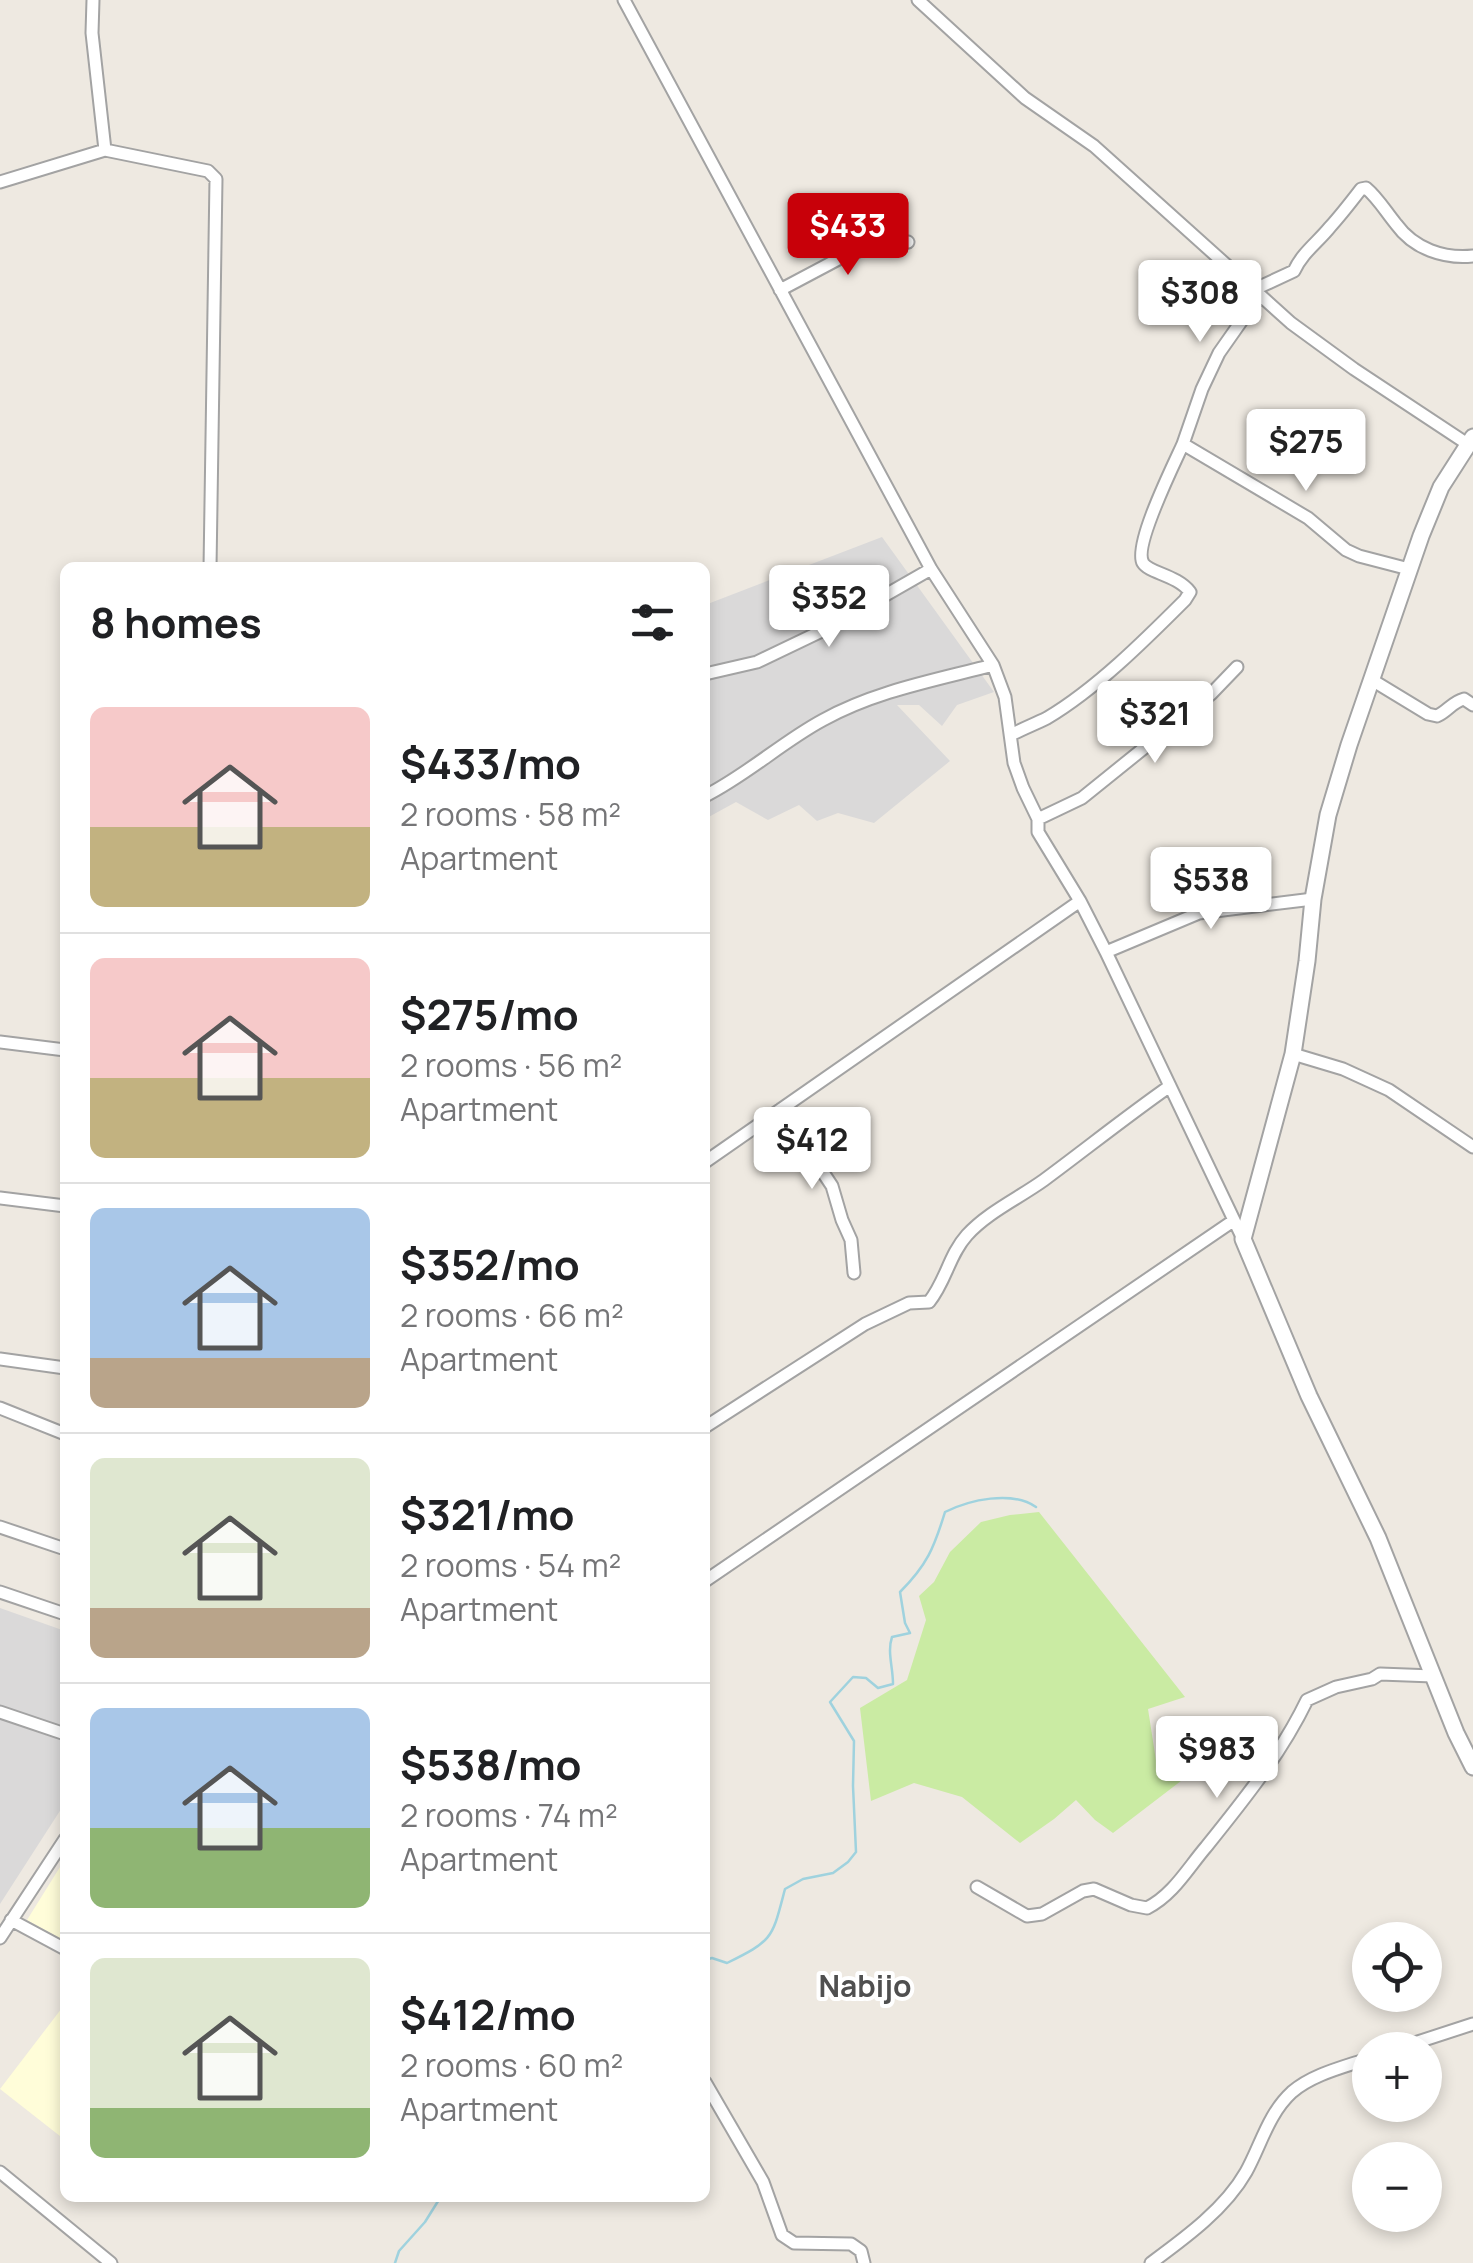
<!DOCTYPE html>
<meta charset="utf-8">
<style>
:root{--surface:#fff;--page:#f2f2f2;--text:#202124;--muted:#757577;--line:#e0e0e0;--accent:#c80009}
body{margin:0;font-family:Manrope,sans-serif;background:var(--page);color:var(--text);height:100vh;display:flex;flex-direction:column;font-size:38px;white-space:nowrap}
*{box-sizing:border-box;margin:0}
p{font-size:32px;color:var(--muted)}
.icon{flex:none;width:55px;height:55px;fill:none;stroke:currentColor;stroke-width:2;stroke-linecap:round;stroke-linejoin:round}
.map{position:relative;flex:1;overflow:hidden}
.details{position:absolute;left:60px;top:562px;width:650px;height:1640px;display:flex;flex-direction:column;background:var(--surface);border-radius:15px;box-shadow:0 5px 15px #0003}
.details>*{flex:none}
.tools{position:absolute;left:1352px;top:1922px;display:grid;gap:20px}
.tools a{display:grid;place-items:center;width:90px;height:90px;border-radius:50%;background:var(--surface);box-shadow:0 5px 15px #0003;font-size:50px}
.price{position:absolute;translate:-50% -85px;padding:0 22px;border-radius:10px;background:#fff;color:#222;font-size:32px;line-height:65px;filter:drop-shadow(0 2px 5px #0008)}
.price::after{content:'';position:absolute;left:50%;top:60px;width:30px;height:22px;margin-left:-15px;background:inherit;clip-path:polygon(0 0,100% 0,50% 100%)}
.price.on{background:var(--accent);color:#fff}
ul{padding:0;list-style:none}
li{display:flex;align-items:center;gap:30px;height:250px;padding:0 30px}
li+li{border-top:2px solid var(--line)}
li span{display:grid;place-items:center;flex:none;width:280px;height:200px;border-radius:15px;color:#555}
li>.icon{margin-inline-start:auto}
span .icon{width:120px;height:120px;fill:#fffc;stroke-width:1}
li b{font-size:42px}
h2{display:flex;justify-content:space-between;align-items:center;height:120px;padding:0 30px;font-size:42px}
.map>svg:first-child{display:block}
.residential{fill:#dad9d9}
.education{fill:#fffdd9}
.grass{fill:#caeba3}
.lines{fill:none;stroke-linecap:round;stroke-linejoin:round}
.stream{stroke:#9fd2de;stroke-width:2.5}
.minor-casing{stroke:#a3a3a3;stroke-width:15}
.tertiary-casing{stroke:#a3a3a3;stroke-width:19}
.minor{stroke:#fff;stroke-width:11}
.tertiary{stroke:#fff;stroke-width:15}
.labels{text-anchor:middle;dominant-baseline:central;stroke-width:8;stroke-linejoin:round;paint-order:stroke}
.quarter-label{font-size:30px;font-weight:bold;fill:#4f4f4f;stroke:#fff}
</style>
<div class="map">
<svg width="1473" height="2263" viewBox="0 0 1473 2263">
<rect width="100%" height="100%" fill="#eee9e1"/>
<path class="residential" d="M 882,537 L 994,692 L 957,705 L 942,726 L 919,705 L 897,705 L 950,761 L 874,823 L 838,813 L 817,821 L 799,805 L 768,820 L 736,802 L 705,819 L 705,605 Z
M 0,1608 L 65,1631 L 65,1803 L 0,1904 Z"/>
<path class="education" d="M 65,1859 L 65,1941 L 27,1920 Z
M 65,2004 L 65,2140 L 0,2089 Z"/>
<path class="grass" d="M 1039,1512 L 1185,1697 L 1148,1709 L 1157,1767 L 1189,1760 L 1194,1771 L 1113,1833 L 1095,1820 L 1076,1800 L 1054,1819 L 1020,1843 L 962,1797 L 914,1783 L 871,1801 L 860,1708 L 907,1680 L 926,1620 L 919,1596 L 934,1582 L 950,1552 L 981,1522 L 1010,1515 Z"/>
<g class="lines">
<path class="stream" d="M 705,1960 L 712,1958 L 727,1963 C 774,1940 772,1938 785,1889 L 803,1879 L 833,1873 L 848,1862 L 856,1852 L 853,1786 L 854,1741 L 830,1702 L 853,1677 L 866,1678 L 878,1688 L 893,1684 C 893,1667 887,1652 892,1637 L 910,1633 L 905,1623 L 900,1592 C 927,1565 934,1548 945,1512 C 969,1500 1012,1490 1036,1507
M 395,2263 L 399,2251 L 425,2222 L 440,2198"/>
<g class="minor-casing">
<path id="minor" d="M 93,0 L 92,33 L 105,150 L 208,171 L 216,179 L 210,568
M 624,0 L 931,569 L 993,665 L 1005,697 L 1014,763 L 1023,788 L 1038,819 L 1038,832 L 1080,901 L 1106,952 L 1243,1239
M 918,0 L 1025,98 L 1094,146 L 1291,323 L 1354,369 L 1469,445
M 0,182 L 105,150
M 780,290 L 846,255 L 865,249 L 908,242
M 1253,290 L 1294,271 C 1302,253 1318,242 1330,227 C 1341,215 1351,202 1361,189 L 1366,188 C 1378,198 1386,212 1396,224 C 1414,249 1444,259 1473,256
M 1259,296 L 1219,353 L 1202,389 L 1183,444 L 1308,518 L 1346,550 L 1359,556 L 1409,569
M 705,674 L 757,662 L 828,628 L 931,569
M 1372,680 L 1428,714 L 1437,716 C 1448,711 1452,702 1464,699 L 1473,705
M 1011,735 C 1022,729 1035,724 1047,718 C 1096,689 1145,640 1185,600 L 1190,592 C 1177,575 1149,573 1143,563 C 1133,546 1174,464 1183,444
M 705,796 C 747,775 782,742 823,720 C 875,691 936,680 993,665
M 1038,819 L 1082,798 L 1211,694 L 1237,667
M 1106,952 L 1199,913 L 1313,899
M 0,1042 L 65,1050
M 1293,1054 L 1343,1069 L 1389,1090 L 1473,1147
M 781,1109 L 832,1186 L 842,1220 L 851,1240 L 854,1273
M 705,1162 L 1080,901
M 0,1198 L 65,1206
M 0,1359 L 65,1368
M 0,1408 L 65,1434
M 705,1427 L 865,1324 L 909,1303 L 929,1302 C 946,1281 949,1255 967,1235 C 988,1212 1019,1198 1044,1180 C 1086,1149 1127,1116 1170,1086
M 0,1527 L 65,1549
M 705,1581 L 1233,1221
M 0,1592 L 65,1614
M 0,1712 L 65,1734
M 977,1887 L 1027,1916 L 1042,1914 L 1083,1891 L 1094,1889 L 1131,1905 L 1147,1908 C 1173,1895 1188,1868 1206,1847 C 1243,1801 1281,1754 1307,1700 L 1336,1687 L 1372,1679 L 1380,1674 L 1433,1676
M 11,1920 L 65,1949
M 0,1938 L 65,1839
M 1393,2050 L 1473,2024
M 705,2082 L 763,2182 L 782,2235 L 794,2243 L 851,2244 L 861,2251 L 864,2263
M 0,2172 L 111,2263
M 1151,2263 C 1185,2238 1225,2209 1246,2172 C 1261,2145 1268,2114 1292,2092 C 1313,2074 1344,2067 1370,2058"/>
</g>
<g class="tertiary-casing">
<path id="tertiary" d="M 1473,437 L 1441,487 L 1421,536 L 1349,745 L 1328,815 L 1313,899 L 1307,961 L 1293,1054 L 1243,1239 L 1309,1396 L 1378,1538 L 1456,1733 L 1473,1767"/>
</g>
<use href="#minor" class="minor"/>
<use href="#tertiary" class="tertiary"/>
</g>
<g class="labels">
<g class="quarter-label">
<text x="865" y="1985">Nabijo</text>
</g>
</g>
</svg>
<div class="tools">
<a><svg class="icon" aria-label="locate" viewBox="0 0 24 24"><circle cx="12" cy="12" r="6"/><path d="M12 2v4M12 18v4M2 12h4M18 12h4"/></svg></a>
<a>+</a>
<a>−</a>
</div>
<b class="price on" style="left:848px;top:278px">$433</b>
<b class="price" style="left:1200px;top:345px">$308</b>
<b class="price" style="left:1306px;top:494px">$275</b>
<b class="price" style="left:829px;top:650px">$352</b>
<b class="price" style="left:1155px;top:766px">$321</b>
<b class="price" style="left:1211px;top:932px">$538</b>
<b class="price" style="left:812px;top:1192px">$412</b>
<b class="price" style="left:1217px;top:1801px">$983</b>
<section class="details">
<h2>8 homes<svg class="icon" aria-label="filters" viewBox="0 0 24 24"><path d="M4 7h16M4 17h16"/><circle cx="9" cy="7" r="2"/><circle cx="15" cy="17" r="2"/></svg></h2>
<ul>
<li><span style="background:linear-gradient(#f6c9c9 60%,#c2b280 0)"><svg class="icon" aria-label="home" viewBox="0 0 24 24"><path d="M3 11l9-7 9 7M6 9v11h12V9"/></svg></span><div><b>$433/mo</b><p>2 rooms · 58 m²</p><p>Apartment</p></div></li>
<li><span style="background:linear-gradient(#f6c9c9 60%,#c2b280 0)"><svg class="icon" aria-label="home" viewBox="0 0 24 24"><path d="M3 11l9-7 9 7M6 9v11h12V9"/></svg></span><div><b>$275/mo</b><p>2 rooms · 56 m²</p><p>Apartment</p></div></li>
<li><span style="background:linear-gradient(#a9c7e8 75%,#b9a48a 0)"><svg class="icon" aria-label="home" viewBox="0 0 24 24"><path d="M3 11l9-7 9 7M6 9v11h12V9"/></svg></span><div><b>$352/mo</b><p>2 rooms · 66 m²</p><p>Apartment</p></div></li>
<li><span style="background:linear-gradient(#dfe7d0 75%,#b9a48a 0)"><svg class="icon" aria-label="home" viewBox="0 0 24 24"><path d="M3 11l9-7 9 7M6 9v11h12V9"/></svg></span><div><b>$321/mo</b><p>2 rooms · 54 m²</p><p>Apartment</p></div></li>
<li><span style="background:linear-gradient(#a9c7e8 60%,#8fb573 0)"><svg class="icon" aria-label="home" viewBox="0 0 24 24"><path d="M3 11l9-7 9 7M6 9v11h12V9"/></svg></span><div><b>$538/mo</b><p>2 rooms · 74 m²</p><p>Apartment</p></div></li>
<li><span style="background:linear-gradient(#dfe7d0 75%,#8fb573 0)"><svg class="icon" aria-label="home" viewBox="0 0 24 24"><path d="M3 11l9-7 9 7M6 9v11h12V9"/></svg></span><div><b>$412/mo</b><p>2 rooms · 60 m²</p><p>Apartment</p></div></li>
</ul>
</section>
</div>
